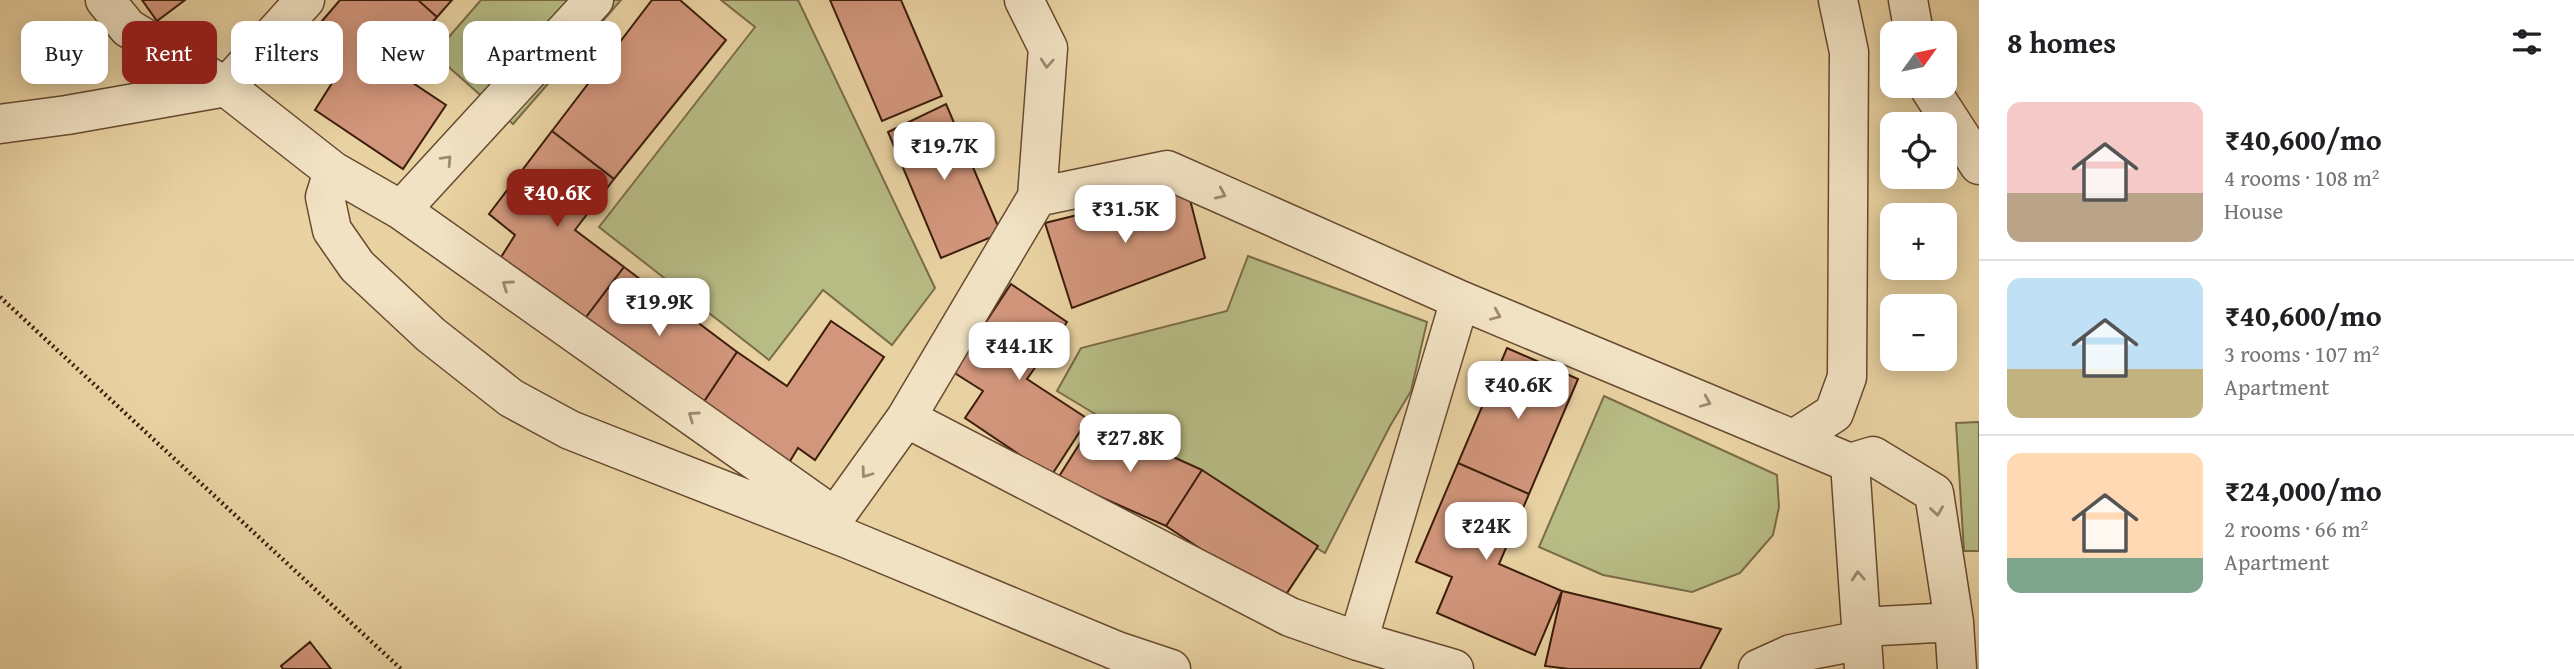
<!DOCTYPE html>
<meta charset="utf-8">
<style>
:root{--surface:#fff;--page:#f2f2f2;--text:#202124;--muted:#757577;--line:#e0e0e0;--accent:#8f2418}
body{margin:0;font-family:"Gentium Book Plus",serif;background:var(--page);color:var(--text);height:100vh;display:flex;flex-direction:column;font-size:26px;white-space:nowrap}
*{box-sizing:border-box;margin:0}
p{font-size:23px;color:var(--muted)}
.icon{flex:none;width:38px;height:38px;fill:none;stroke:currentColor;stroke-width:2;stroke-linecap:round;stroke-linejoin:round}
.map{position:relative;flex:1;overflow:hidden}
.details{display:flex;flex-direction:column;background:var(--surface);width:595px}
.details>*{flex:none}
.banner{position:absolute;left:21px;top:21px;width:665px;height:63px;display:flex;gap:14px}
.needle{width:46px;rotate:57deg}
.tools{position:absolute;left:1880px;top:21px;display:grid;gap:14px}
.tools a{display:grid;place-items:center;width:77px;height:77px;border-radius:14px;background:var(--surface);box-shadow:0 4px 18px #0003;font-size:35px}
.price{position:absolute;translate:-50% -60px;padding:0 16px;border-radius:14px;background:#fff;color:#222;font-size:23px;line-height:46px;filter:drop-shadow(0 2px 4px #0008)}
.price::after{content:'';position:absolute;left:50%;top:42px;width:21px;height:16px;margin-left:-10px;background:inherit;clip-path:polygon(0 0,100% 0,50% 100%)}
.price.on{background:var(--accent);color:#fff}
ul{padding:0;list-style:none}
li{display:flex;align-items:center;gap:21px;height:175px;padding:0 28px}
li+li{border-top:2px solid var(--line)}
li span{display:grid;place-items:center;flex:none;width:196px;height:140px;border-radius:14px;color:#555}
li>.icon{margin-inline-start:auto}
span .icon{width:84px;height:84px;fill:#fffc;stroke-width:1}
li b{font-size:30px}
h2{display:flex;justify-content:space-between;align-items:center;height:84px;padding:0 28px;font-size:30px}
.chip{padding:0 24px;border-radius:14px;background:var(--surface);box-shadow:0 4px 18px #0003;font-size:24px;line-height:63px}
.chip.on{background:var(--accent);color:#fff}
main{display:flex;flex:1;min-height:0}
.map>svg:first-child{display:block}
.green{fill:#b7bb84;stroke:#7a6c48;stroke-width:2}
.building{fill:#d2967c;stroke:#3d1d0b;stroke-width:2}
.lines{fill:none;stroke-linecap:round;stroke-linejoin:round}
.minor-casing{stroke:#684a31;stroke-width:41}
.path{stroke:#3d1d0b;stroke-width:4.5;stroke-dasharray:2 3.5;stroke-linecap:butt}
.minor{stroke:#f1e2c3;stroke-width:38}
.oneway{stroke:#a08970}
</style>
<main>
<div class="map">
<svg width="1979" height="669" viewBox="0 0 1979 669">
<rect width="100%" height="100%" fill="#e9d2a2"/>
<filter id="stains"><feTurbulence type="fractalNoise" baseFrequency=".00286" numOctaves="4"/><feColorMatrix values="0 0 0 0 .2 0 0 0 0 .09 0 0 0 0 .02 0 0 0 .5 -.17"/></filter>
<radialGradient id="worn" r=".72"><stop offset=".6" stop-color="#630" stop-opacity="0"/><stop offset="1" stop-color="#630" stop-opacity=".3"/></radialGradient>
<path class="green" d="M 481,0 L 621,0 L 513,124 L 434,54 Z
M 721,0 L 798,0 L 935,288 L 892,345 L 823,290 L 769,360 L 599,227 L 755,27 Z
M 1248,256 L 1427,322 L 1411,391 L 1390,426 L 1325,553 L 1057,391 L 1081,348 L 1227,311 Z
M 1604,396 L 1777,475 L 1779,507 L 1773,535 L 1740,573 L 1692,592 L 1603,575 L 1539,547 Z
M 1979,422 L 1979,551 L 1964,551 L 1956,423 Z"/>
<path class="building" d="M 142,0 L 185,0 L 157,21 Z
M 340,0 L 418,0 L 437,17 L 392,69 L 446,105 L 403,169 L 315,110 L 339,72 L 304,42 Z
M 418,0 L 452,0 L 437,17 Z
M 652,0 L 680,0 L 726,40 L 614,179 L 552,131 Z
M 830,0 L 901,0 L 942,96 L 882,121 Z
M 946,104 L 1001,233 L 941,258 L 888,132 Z
M 552,131 L 614,179 L 575,230 L 624,267 L 580,325 L 498,262 L 515,235 L 489,214 Z
M 1187,188 L 1205,258 L 1072,308 L 1045,223 Z
M 624,267 L 737,352 L 699,409 L 580,325 Z
M 1011,284 L 1067,322 L 1027,379 L 1088,419 L 1051,476 L 965,418 L 983,391 L 953,372 Z
M 831,321 L 884,357 L 815,460 L 798,448 L 784,471 L 699,409 L 737,352 L 787,386 Z
M 1507,348 L 1578,379 L 1529,494 L 1458,463 Z
M 1094,421 L 1202,470 L 1166,526 L 1058,478 Z
M 1458,463 L 1529,494 L 1499,564 L 1562,591 L 1535,655 L 1437,613 L 1452,577 L 1416,562 Z
M 1202,470 L 1318,546 L 1281,602 L 1166,526 Z
M 1562,591 L 1721,629 L 1700,669 L 1569,669 L 1545,666 Z
M 310,642 L 331,669 L 283,669 L 281,666 Z"/>
<g class="lines">
<g class="minor-casing">
<path id="minor" d="M 105,0 L 128,28 L 226,87
M 305,0 L 226,87 L 333,171 L 401,210 L 835,517 L 906,418 L 1037,197 L 1048,48 L 1024,0
M 1908,0 L 1914,33
M 1928,86 L 1979,165
M 0,124 L 67,115 L 226,87
M 333,171 L 325,197 L 332,230 L 357,266 L 431,335 L 511,398 L 570,430 L 848,539 L 1117,651 L 1171,669
M 1037,197 L 1167,170 L 1460,300 L 1850,463
M 401,210 L 594,0
M 906,418 L 1290,617 L 1358,641 L 1454,669
M 1794,439 L 1834,413 L 1847,377 L 1849,52 L 1838,0
M 1861,627 L 1954,622
M 1358,641 L 1460,300
M 1758,669 L 1791,654 L 1862,640
M 1864,669 L 1850,463 L 1873,456 L 1934,493 L 1954,622 L 1957,669"/>
</g>
<path class="path" d="M 0,297 L 401,669"/>
<use href="#minor" class="minor"/>
</g>
<defs><path id="oneway-chevron" d="M-2-3.5L2.5 0L-2 3.5" fill="none" stroke-width="1.6" stroke-linecap="round" stroke-linejoin="round" transform="scale(1.75)"/></defs>
<g class="oneway">
<use href="#oneway-chevron" transform="translate(1047 63) rotate(94)"/>
<use href="#oneway-chevron" transform="translate(447 160) rotate(-47)"/>
<use href="#oneway-chevron" transform="translate(1221 194) rotate(24)"/>
<use href="#oneway-chevron" transform="translate(507 285) rotate(-145)"/>
<use href="#oneway-chevron" transform="translate(1496 315) rotate(23)"/>
<use href="#oneway-chevron" transform="translate(1706 402) rotate(23)"/>
<use href="#oneway-chevron" transform="translate(693 416) rotate(-145)"/>
<use href="#oneway-chevron" transform="translate(866 473) rotate(126)"/>
<use href="#oneway-chevron" transform="translate(1937 511) rotate(82)"/>
<use href="#oneway-chevron" transform="translate(1858 576) rotate(-94)"/>
</g>
<rect width="100%" height="100%" filter="url(#stains)"/>
<rect width="100%" height="100%" fill="url(#worn)"/>
</svg>
<div class="tools">
<a><svg class="needle" viewBox="-14 -14 28 28"><path d="M0-13l5 13h-10z" fill="#e53935"/><path d="M0 13l5-13h-10z" fill="#757577"/></svg></a>
<a><svg class="icon" aria-label="locate" viewBox="0 0 24 24"><circle cx="12" cy="12" r="6"/><path d="M12 2v4M12 18v4M2 12h4M18 12h4"/></svg></a>
<a>+</a>
<a>−</a>
</div>
<b class="price" style="left:944px;top:182px">₹19.7K</b>
<b class="price on" style="left:557px;top:229px">₹40.6K</b>
<b class="price" style="left:1125px;top:245px">₹31.5K</b>
<b class="price" style="left:659px;top:338px">₹19.9K</b>
<b class="price" style="left:1019px;top:382px">₹44.1K</b>
<b class="price" style="left:1518px;top:421px">₹40.6K</b>
<b class="price" style="left:1130px;top:474px">₹27.8K</b>
<b class="price" style="left:1486px;top:562px">₹24K</b>
<div class="banner">
<a class="chip">Buy</a>
<a class="chip on">Rent</a>
<a class="chip">Filters</a>
<a class="chip">New</a>
<a class="chip">Apartment</a>
</div>
</div>
<section class="details">
<h2>8 homes<svg class="icon" aria-label="filters" viewBox="0 0 24 24"><path d="M4 7h16M4 17h16"/><circle cx="9" cy="7" r="2"/><circle cx="15" cy="17" r="2"/></svg></h2>
<ul>
<li><span style="background:linear-gradient(#f6c9c9 65%,#b9a48a 0)"><svg class="icon" aria-label="home" viewBox="0 0 24 24"><path d="M3 11l9-7 9 7M6 9v11h12V9"/></svg></span><div><b>₹40,600/mo</b><p>4 rooms · 108 m²</p><p>House</p></div></li>
<li><span style="background:linear-gradient(#bfe0f5 65%,#c2b280 0)"><svg class="icon" aria-label="home" viewBox="0 0 24 24"><path d="M3 11l9-7 9 7M6 9v11h12V9"/></svg></span><div><b>₹40,600/mo</b><p>3 rooms · 107 m²</p><p>Apartment</p></div></li>
<li><span style="background:linear-gradient(#ffd9b3 75%,#7fa58c 0)"><svg class="icon" aria-label="home" viewBox="0 0 24 24"><path d="M3 11l9-7 9 7M6 9v11h12V9"/></svg></span><div><b>₹24,000/mo</b><p>2 rooms · 66 m²</p><p>Apartment</p></div></li>
</ul>
</section>
</main>
